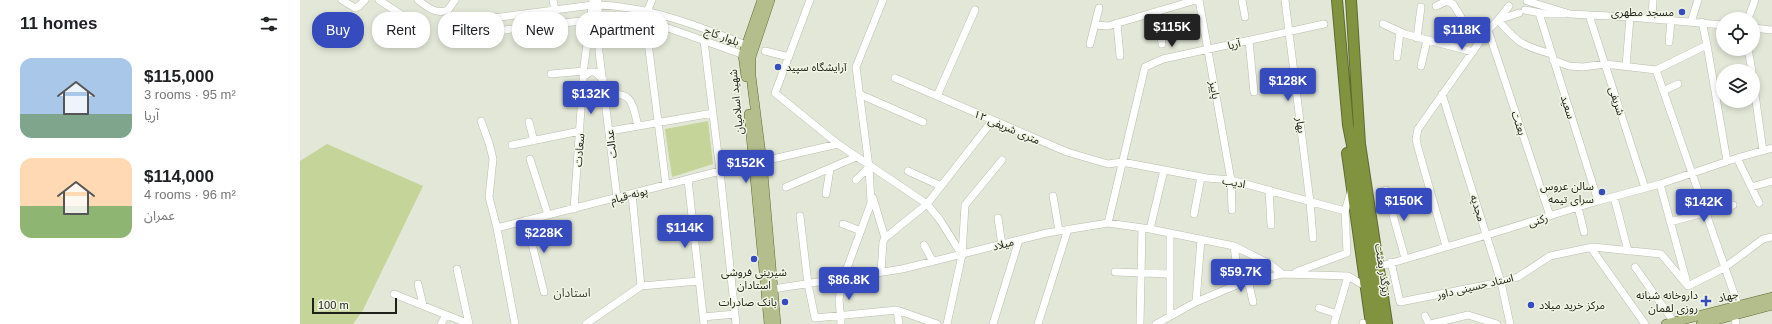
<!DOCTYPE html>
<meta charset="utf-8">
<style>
:root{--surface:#fff;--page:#f2f2f2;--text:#202124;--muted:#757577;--accent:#364cbe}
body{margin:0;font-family:Helvetica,"Noto Sans Arabic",sans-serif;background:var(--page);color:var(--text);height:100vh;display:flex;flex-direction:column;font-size:15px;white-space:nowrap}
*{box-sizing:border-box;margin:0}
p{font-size:13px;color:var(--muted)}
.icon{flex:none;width:22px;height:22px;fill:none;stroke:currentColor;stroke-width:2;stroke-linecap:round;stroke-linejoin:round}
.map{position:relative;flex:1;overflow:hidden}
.panel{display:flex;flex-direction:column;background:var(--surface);width:300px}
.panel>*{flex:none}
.banner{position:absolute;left:12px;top:12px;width:380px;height:36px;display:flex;gap:8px}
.fabs{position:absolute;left:1416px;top:12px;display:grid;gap:8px}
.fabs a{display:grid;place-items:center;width:44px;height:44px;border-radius:50%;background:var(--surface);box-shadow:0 2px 6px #0003;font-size:20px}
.scale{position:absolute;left:12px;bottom:10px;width:85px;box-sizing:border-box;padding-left:4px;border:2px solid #1e201a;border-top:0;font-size:11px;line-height:14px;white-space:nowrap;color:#1e201a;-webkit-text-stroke:3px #f0f5e4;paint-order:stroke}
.price{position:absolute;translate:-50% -34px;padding:0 9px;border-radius:4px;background:var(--accent);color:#fff;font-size:13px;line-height:26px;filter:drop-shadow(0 1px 2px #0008)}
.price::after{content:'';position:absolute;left:50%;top:24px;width:12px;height:9px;margin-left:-6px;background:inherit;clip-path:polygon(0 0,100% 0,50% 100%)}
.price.active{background:#222;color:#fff}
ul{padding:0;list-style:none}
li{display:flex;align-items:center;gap:12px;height:100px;padding:0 20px}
li span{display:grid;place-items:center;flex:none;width:112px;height:80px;border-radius:12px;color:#555}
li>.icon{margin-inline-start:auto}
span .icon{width:48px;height:48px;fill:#fffc;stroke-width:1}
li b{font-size:17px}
h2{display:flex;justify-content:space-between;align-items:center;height:48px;padding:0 20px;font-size:17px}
.chip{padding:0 14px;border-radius:16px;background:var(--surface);box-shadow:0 2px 6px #0003;font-size:14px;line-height:36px}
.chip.active{background:var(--accent);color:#fff}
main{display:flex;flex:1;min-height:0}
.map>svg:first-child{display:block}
.green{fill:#c5d498}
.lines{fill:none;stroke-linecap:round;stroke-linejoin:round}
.minor-casing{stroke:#b9bdad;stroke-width:8}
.major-casing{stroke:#5e6b32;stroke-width:10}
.highway-casing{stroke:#5e6b32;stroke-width:12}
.minor{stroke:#fff;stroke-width:7}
.major{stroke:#b3be8c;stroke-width:9}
.highway{stroke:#81933f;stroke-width:10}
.poi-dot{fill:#364cbe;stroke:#f0f5e4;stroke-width:1.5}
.labels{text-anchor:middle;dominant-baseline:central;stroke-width:3;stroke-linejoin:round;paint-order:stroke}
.poi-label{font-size:11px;fill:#1e201a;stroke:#f0f5e4;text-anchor:end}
.street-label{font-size:11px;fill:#1e201a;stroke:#f0f5e4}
.neighbourhood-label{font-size:12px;fill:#414538;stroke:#f0f5e4}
</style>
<main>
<section class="panel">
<h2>11 homes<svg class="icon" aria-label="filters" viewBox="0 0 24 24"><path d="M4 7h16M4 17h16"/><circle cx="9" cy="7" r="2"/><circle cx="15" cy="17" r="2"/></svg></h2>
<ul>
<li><span style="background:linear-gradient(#a9c7e8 70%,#7fa58c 0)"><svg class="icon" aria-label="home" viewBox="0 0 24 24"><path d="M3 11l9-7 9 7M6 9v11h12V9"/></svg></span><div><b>$115,000</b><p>3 rooms · 95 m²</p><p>آریا</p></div></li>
<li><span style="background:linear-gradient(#ffd9b3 60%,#8fb573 0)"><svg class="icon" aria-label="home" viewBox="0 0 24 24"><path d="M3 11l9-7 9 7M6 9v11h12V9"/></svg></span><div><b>$114,000</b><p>4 rooms · 96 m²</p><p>عمران</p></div></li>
</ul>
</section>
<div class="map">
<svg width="1472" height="324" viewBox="0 0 1472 324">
<rect width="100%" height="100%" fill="#e3e7d7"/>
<path class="green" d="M 408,121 L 413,164 L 372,177 L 365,129 Z
M 27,144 L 123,186 L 63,310 L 53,324 L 0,324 L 0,161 Z"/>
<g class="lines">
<g class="minor-casing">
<path id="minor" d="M 42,0 L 55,8 L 59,6 L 65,0
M 79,0 L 117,25
M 118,0 C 127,7 136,15 148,10 L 155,0
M 253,0 L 255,10
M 510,0 L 475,93 L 538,144 L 627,204 L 640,220 L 662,255
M 899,0 L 931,180 L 932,210
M 942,0 L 945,17
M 985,0 L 1010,202 L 1013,238
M 1227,1 L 1270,14 L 1330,17 L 1423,25
M 298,2 L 299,52 L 317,198
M 1136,6 L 1147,1 L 1153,4 L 1169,30 L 1182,40
M 1209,6 L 1198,20 L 1219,13
M 1225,10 L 1246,14 L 1264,14
M 858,11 L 862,44
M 347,12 L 352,0
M 1239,13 L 1298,201
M 1289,15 L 1345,188
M 1352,19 L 1353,0
M 1448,19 L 1455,0
M 1391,22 L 1398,0
M 817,23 L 820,56
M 1083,24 L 1105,34 L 1173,52
M 795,25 L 808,26 L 896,0
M 162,26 L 177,32
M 1453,28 L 1472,30
M 1188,30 L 1250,216
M 347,34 L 366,185
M 1117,38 L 1121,7
M 404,41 L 420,171 L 436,324
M 949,41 L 954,92
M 1369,42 L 1371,20
M 790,44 L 799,8
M 1407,45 L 1427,161
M 1448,49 L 1452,71
M 465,51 L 489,57
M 447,56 L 357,24 L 298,19 L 179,33 L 174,28 L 174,24 L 178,20 L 293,5 C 346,5 402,27 451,47
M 1097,57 L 1100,32
M 1253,60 L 1269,66 L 1283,67 L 1305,64 L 1356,70 L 1407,45 L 1402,22
M 1121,66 L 1127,40
M 1326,66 L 1330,17
M 1356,70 L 1438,305
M 251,74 L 284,71
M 283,77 L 290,72 L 295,72 L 303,79
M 595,78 L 767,152 L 808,164 L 822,162 L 907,178 L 931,180 L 1045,211
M 1453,80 L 1463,151
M 1363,91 L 1378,84
M 305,94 C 333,92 332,102 338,126
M 559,94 L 623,122
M 1142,94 L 1201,282 L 1210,324
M 637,96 L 675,10
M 181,121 L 189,143 L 193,159 L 189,197 L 197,228 L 215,324
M 229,122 L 234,141
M 310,131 L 413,113
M 212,145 L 280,131
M 1437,158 L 1459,203
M 230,159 L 248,215
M 608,171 L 641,186
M 388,180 L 404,324
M 556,180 L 569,167
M 1360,184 L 1387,283
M 486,187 L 556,157
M 1451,187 L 1472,181
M 969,190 L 971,225
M 1086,190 L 1105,258
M 332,194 L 341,286
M 526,194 L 530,169
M 753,196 L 759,231
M 1314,197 L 1328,251
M 573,198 L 585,238
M 1278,207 L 1284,232
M 274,209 L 284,66 L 293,0
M 894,214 L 901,177
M 500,216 L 508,284 L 515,318 L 597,310 L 637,324
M 698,218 L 702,245
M 226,220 L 244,292
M 1370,222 L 1433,205
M 808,223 L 845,67 L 863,59 L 1024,24
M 543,224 L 561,231
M 197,228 L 420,171 L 538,144
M 850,229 L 864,170
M 624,245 L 633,262
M 934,246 L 939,284
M 1146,246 L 1118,148 L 1116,139 L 1118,129 L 1188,30 L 1198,20 C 1218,43 1222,46 1252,54
M 1291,248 L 1345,324
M 1091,262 L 1100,302 L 1201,282 L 1218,277 L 1250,256 L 1293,247 L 1361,254 L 1388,286 L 1424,268 L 1463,239 L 1472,237
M 1085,265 L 1187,235 L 1298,201 L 1360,184 L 1437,158 L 1472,148
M 1335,267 L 1374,322
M 157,269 L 169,324
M 581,272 L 583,242 L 585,238 L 627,204 L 692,121
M 815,272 L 870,274
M 996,272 L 1047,253 L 1045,211 L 1051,191
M 948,280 L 953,302
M 118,284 L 123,305
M 473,289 L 602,269 L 747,233 L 808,223 L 850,229 L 934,246 L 970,264 L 982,274
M 94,294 L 169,324
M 896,302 L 901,239
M 1019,308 L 1037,314
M 597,310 L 599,324
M 1434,315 L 1436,324
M 870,316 L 870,233
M 1125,316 L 1129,324
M 403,317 L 435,314
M 141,324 L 146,315
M 286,324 L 341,286 L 399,281
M 541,324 L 539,299 L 543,279 L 571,203 L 569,167 L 556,67 L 583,0
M 647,324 L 662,255 L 665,205 L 702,160
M 693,324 L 719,240
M 738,324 L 768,229
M 840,324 L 842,228
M 856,324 L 896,302 L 939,284 L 982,274 L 1048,276 L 1065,286
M 1034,324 L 1048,276
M 1063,324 L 1063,323
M 1131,324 L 1168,315 L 1197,324"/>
</g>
<g class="major-casing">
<path id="major" d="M 470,0 L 451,57 L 451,76 L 462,162 L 476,324
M 446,77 L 443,55 L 462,0
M 449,114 L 469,324
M 1366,324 L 1472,297
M 1401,324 L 1472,305"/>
</g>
<g class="highway-casing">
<path id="highway" d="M 1037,0 L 1048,125 L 1052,145 L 1079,324
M 1051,0 L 1060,144 L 1087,323
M 1047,153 L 1071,324"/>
</g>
<use href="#minor" class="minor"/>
<use href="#major" class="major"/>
<use href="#highway" class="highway"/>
</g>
<g class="poi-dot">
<circle cx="1382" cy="12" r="4"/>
<circle cx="478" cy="67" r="4"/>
<circle cx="1302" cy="192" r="4"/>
<circle cx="454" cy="259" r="4"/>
<path d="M1404 295h4v4h4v4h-4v4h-4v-4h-4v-4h4z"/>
<circle cx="485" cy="302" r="4"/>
<circle cx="1231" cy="305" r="4"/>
</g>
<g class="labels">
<g class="poi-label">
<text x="1374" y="12">مسجد مطهری</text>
<text x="486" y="67" text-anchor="start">آرایشگاه سپید</text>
<text x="1294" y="186">سالن عروس<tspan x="1294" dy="13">سرای تیمه</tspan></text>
<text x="454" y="272" text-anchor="middle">شیرینی فروشی<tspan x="454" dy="13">استادان</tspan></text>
<text x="1398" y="295">داروخانه شبانه<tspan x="1398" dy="13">روزی لقمان</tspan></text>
<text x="477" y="302">بانک صادرات</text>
<text x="1239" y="305" text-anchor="start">مرکز خرید میلاد</text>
</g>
<g class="street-label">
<text transform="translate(422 36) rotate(20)">بلوار کاج</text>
<text transform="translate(934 44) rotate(-14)">آریا</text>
<text transform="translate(915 90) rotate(80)">پاییز</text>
<text transform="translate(1317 101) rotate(72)">شریفی</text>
<text transform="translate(436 102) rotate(-96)">شهید اسلامیان</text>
<text transform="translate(1268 107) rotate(72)">سعید</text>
<text transform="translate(1219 123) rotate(72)">بعثت</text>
<text transform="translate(1001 125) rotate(83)">بهار</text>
<text transform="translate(707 127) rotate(23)">۱۲ متری شریفی</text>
<text transform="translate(311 144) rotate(-97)">عدالت</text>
<text transform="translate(279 150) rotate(-85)">سعادت</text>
<text transform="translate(934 182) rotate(11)">ادیب</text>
<text transform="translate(329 195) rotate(-15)">پونه-قیام</text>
<text transform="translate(1178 208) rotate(72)">مجدیه</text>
<text transform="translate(1238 220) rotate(-17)">رکنی</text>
<text transform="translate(703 244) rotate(-15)">میلاد</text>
<text transform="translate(1083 270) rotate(81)">زیرگذر بعثت</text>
<text transform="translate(1175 286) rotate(-13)">استاد حسینی داور</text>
<text transform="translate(1428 296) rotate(-14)">جهاد</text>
</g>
<g class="neighbourhood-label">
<text x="272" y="293">استادان</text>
</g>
</g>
</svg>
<div class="fabs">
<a><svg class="icon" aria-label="locate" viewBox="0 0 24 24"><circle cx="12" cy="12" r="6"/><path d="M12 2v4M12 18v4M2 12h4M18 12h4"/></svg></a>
<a><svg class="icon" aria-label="layers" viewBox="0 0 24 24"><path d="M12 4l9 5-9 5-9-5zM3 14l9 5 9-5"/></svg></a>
</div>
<div class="scale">100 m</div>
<b class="price active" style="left:872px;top:48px">$115K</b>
<b class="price" style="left:1162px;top:51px">$118K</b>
<b class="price" style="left:988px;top:102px">$128K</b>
<b class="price" style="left:291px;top:115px">$132K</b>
<b class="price" style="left:446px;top:184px">$152K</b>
<b class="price" style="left:1104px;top:222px">$150K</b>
<b class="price" style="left:1404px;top:223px">$142K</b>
<b class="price" style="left:385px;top:249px">$114K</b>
<b class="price" style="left:244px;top:254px">$228K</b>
<b class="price" style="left:941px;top:293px">$59.7K</b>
<b class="price" style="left:549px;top:301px">$86.8K</b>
<div class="banner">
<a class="chip active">Buy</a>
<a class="chip">Rent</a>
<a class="chip">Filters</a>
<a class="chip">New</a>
<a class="chip">Apartment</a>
</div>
</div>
</main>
